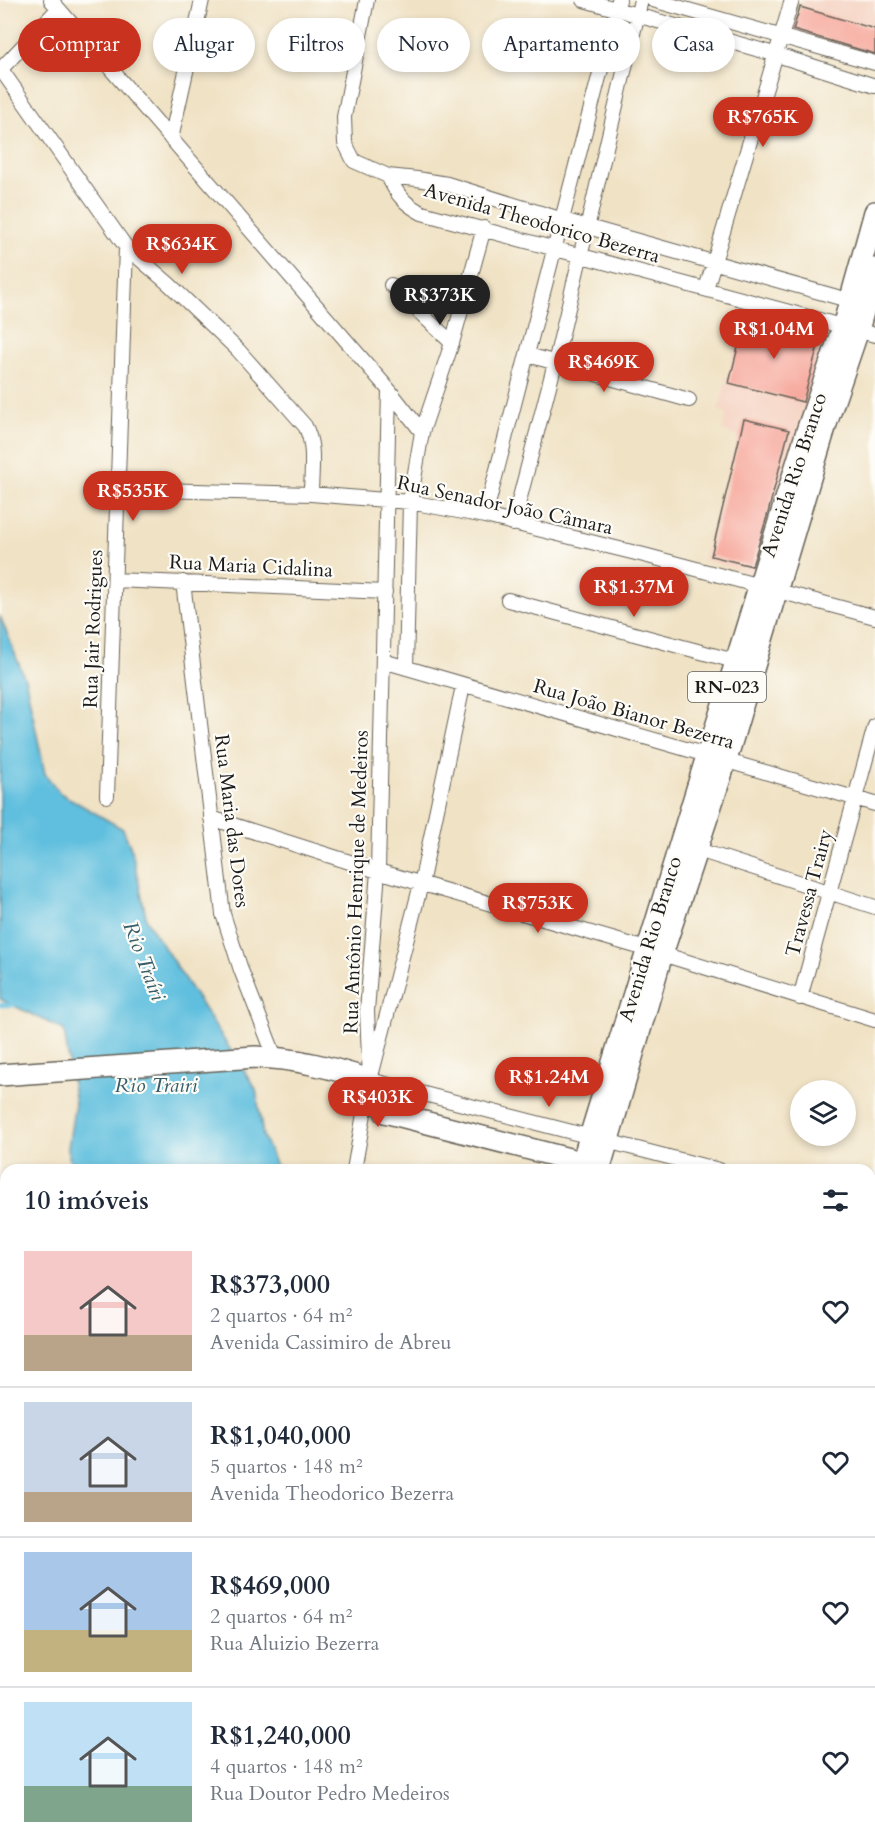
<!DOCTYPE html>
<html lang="pt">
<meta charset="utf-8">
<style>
:root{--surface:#fff;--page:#f2f2f3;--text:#1f2937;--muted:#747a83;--line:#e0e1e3;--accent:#c8321e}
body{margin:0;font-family:Cardo,serif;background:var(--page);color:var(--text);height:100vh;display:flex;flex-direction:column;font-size:22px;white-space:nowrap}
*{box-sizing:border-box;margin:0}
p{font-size:20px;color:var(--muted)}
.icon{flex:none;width:33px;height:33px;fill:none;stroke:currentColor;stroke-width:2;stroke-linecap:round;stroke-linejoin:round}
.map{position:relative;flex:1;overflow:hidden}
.sheet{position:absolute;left:0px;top:1164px;width:876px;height:684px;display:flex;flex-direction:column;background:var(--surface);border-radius:18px 18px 0 0;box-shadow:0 3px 9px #0003}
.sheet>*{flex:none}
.top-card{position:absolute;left:18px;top:18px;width:840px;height:54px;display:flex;gap:12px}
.controls{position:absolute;left:790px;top:1080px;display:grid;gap:12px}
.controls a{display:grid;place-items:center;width:66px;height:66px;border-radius:50%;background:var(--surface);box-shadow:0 3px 9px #0003;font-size:30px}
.price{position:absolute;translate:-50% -51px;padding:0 14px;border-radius:21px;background:var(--accent);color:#fff;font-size:20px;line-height:39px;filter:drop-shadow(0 2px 3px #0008)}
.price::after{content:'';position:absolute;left:50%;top:36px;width:18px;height:14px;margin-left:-9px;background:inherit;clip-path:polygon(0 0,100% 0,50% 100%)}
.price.selected{background:#222;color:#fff}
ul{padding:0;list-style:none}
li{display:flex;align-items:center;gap:18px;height:150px;padding:0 24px}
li+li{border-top:2px solid var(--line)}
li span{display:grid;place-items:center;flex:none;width:168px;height:120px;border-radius:0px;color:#555}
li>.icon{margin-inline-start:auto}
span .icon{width:72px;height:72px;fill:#fffc;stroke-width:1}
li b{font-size:26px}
h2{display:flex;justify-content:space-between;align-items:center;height:72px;padding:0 24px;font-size:26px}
.chip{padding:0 21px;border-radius:27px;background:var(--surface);box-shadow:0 3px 9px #0003;font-size:21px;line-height:54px}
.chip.selected{background:var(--accent);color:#fff}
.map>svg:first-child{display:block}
.built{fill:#f5d3c2}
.water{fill:#60bfde;stroke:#3e6e7d;stroke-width:1.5}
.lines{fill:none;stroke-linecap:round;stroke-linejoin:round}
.stream{stroke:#60bfde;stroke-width:4.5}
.building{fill:#f7a99d}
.minor-casing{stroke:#666157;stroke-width:16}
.primary-casing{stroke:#666157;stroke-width:24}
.minor{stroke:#fff;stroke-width:14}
.primary{stroke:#fff;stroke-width:21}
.labels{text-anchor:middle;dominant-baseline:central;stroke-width:4.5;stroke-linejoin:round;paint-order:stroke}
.shield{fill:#fdfcf7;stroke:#605f5e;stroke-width:1.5}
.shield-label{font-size:18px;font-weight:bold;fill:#1c1c1c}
.street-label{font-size:20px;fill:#1c1c1c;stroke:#fdfcf7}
.water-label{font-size:21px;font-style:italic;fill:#375d6a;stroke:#fdfcf7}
</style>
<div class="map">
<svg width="875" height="1848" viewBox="0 0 875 1848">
<rect width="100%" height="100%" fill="#fdfcf7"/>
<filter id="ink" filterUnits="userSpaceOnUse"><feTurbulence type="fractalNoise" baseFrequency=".0167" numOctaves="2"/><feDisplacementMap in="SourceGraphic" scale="12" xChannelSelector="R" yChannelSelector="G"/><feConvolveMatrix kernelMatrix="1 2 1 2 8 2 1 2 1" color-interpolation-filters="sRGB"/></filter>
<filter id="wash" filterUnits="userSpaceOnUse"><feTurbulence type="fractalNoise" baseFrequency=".008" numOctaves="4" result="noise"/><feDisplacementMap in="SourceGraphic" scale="24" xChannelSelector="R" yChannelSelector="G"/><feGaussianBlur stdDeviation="1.35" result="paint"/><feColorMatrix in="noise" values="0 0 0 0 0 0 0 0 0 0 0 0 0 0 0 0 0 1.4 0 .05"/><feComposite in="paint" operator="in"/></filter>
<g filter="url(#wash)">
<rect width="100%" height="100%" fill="#f0e2c4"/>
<path class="built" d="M 803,0 L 875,0 L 875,56 L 793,31 Z
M 745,313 L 827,336 L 760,576 L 703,560 L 738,436 L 722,431 L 727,413 L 718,410 Z"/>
<path class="water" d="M 0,616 L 26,682 L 45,774 L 60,793 L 123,829 L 132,851 L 147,921 L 256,1089 L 263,1136 L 278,1170 L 71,1170 L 68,1148 L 75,1103 L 64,1030 L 0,999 Z
M 507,1842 L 821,1842 L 827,1848 L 512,1848 Z"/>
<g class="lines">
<path class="stream" d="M 0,1005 L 15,1005"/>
</g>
<g id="blocks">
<path class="building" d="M 800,7 L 875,29 L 875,54 L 793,30 Z
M 745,319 L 820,338 L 803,402 L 729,383 Z
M 744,419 L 789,430 L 768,513 L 752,566 L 711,556 Z"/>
</g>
</g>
<g filter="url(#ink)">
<use href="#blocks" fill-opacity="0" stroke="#666157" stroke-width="1.5"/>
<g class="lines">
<g class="minor-casing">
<path id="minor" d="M 51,0 L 389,390 L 422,432
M 367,0 L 344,117 L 345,143 L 354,161 L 388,176 L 417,179 L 447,184 L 563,220 L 855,302
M 584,0 L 774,54 L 875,86
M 653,0 L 875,63
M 0,68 L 126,247 L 169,284 L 238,350 L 305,426 C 316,446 311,472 311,494
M 1,69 L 58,9
M 171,139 L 202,0
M 388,176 C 396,193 404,204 422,213 L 875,335
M 391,285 L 452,343
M 706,289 L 792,0
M 528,355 L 689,400
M 118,489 L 311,494 L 410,502 L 485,516 L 644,555 L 875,617
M 485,516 L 619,0
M 513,524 L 555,363 L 641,0
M 115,580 L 385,592
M 183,582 L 223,914 L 241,970 L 275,1057
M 508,600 L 742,663
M 383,661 L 875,804
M 406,668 L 410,502 L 422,432 L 452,343 L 484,228
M 107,796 L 126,247
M 211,818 L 378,871 L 646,949 L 875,1020
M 689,847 L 875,907
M 800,998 L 875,726
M 370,1080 L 367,1011 L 378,871 L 389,390
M 370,1080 L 719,1170
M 354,1170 L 370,1080 L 421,884 L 463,686
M 870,1211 L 875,1212
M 870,1243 L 875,1245
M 0,1274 L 6,1273
M 870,1363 L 875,1364
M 0,1377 L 6,1376
M 0,1391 L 6,1389
M 0,1453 L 6,1496
M 0,1519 L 6,1518
M 0,1539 L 6,1538
M 870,1553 L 875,1554 L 870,1579
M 0,1655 L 6,1655
M 870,1707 L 875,1708
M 0,1727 L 6,1726
M 115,1842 L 118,1848
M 250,1842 L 251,1848
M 352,1842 L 355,1848"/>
</g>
<g class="primary-casing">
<path id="primary" d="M 0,1075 L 255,1057 C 296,1058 332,1068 370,1080 L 380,1095 L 385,1112 L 600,1167 L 662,954 L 726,760 L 826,424 L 858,330 L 875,269
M 582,1163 L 807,431 L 843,327 L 875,212"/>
</g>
<use href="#minor" class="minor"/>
<use href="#primary" class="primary"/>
</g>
</g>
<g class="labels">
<rect class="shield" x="688" y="672" width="78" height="30" rx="4.5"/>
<g class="shield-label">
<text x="727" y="687">RN-023</text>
</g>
<g class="street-label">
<text transform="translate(542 223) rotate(16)">Avenida Theodorico Bezerra</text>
<text transform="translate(794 475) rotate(-72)">Avenida Rio Branco</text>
<text transform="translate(505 505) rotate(12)">Rua Senador João Câmara</text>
<text transform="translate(251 566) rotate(3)">Rua Maria Cidalina</text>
<text transform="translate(93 629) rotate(-88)">Rua Jair Rodrigues</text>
<text transform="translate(634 714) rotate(16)">Rua João Bianor Bezerra</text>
<text transform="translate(232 821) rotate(83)">Rua Maria das Dores</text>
<text transform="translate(356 882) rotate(-88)">Rua Antônio Henrique de Medeiros</text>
<text transform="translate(809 893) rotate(-75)">Travessa Trairy</text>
<text transform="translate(650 939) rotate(-73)">Avenida Rio Branco</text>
</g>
<g class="water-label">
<text transform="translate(144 961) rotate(69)">Rio Traíri</text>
<text x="156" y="1085">Rio Trairi</text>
</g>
</g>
</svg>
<div class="controls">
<a><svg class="icon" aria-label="layers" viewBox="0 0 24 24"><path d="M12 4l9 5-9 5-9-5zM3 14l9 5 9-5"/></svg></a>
</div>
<b class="price" style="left:763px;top:148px">R$765K</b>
<b class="price" style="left:182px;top:275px">R$634K</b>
<b class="price selected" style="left:440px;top:326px">R$373K</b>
<b class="price" style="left:774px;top:360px">R$1.04M</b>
<b class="price" style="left:604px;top:393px">R$469K</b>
<b class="price" style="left:133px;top:522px">R$535K</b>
<b class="price" style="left:634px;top:618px">R$1.37M</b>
<b class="price" style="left:538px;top:934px">R$753K</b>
<b class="price" style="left:549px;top:1108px">R$1.24M</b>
<b class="price" style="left:378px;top:1128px">R$403K</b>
<div class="top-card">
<a class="chip selected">Comprar</a>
<a class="chip">Alugar</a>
<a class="chip">Filtros</a>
<a class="chip">Novo</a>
<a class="chip">Apartamento</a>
<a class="chip">Casa</a>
</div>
<section class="sheet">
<h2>10 imóveis<svg class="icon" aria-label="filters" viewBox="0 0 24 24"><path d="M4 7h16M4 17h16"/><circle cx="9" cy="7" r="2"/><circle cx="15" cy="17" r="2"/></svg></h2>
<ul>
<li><span style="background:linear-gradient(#f6c9c9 70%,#b9a48a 0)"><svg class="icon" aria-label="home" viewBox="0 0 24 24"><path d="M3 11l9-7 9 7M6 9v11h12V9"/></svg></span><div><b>R$373,000</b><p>2 quartos · 64 m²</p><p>Avenida Cassimiro de Abreu</p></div><svg class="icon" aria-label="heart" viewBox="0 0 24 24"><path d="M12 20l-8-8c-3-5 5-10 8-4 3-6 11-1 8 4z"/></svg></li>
<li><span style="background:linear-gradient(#c9d6e8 75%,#b9a48a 0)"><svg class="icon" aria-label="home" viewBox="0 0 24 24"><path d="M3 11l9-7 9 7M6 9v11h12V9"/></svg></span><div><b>R$1,040,000</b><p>5 quartos · 148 m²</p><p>Avenida Theodorico Bezerra</p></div><svg class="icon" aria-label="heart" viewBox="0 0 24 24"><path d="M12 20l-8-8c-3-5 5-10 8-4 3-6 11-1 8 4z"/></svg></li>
<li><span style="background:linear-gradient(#a9c7e8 65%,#c2b280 0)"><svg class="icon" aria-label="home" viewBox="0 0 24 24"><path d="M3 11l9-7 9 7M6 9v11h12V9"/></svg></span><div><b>R$469,000</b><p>2 quartos · 64 m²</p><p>Rua Aluizio Bezerra</p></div><svg class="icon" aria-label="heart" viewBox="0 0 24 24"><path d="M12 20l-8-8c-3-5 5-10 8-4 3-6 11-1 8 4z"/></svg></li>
<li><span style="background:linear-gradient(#bfe0f5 70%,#7fa58c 0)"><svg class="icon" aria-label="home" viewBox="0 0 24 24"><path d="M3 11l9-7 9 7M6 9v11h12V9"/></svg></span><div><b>R$1,240,000</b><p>4 quartos · 148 m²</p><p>Rua Doutor Pedro Medeiros</p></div><svg class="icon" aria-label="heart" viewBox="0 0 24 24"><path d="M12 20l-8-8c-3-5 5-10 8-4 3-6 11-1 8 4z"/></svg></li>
</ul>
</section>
</div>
